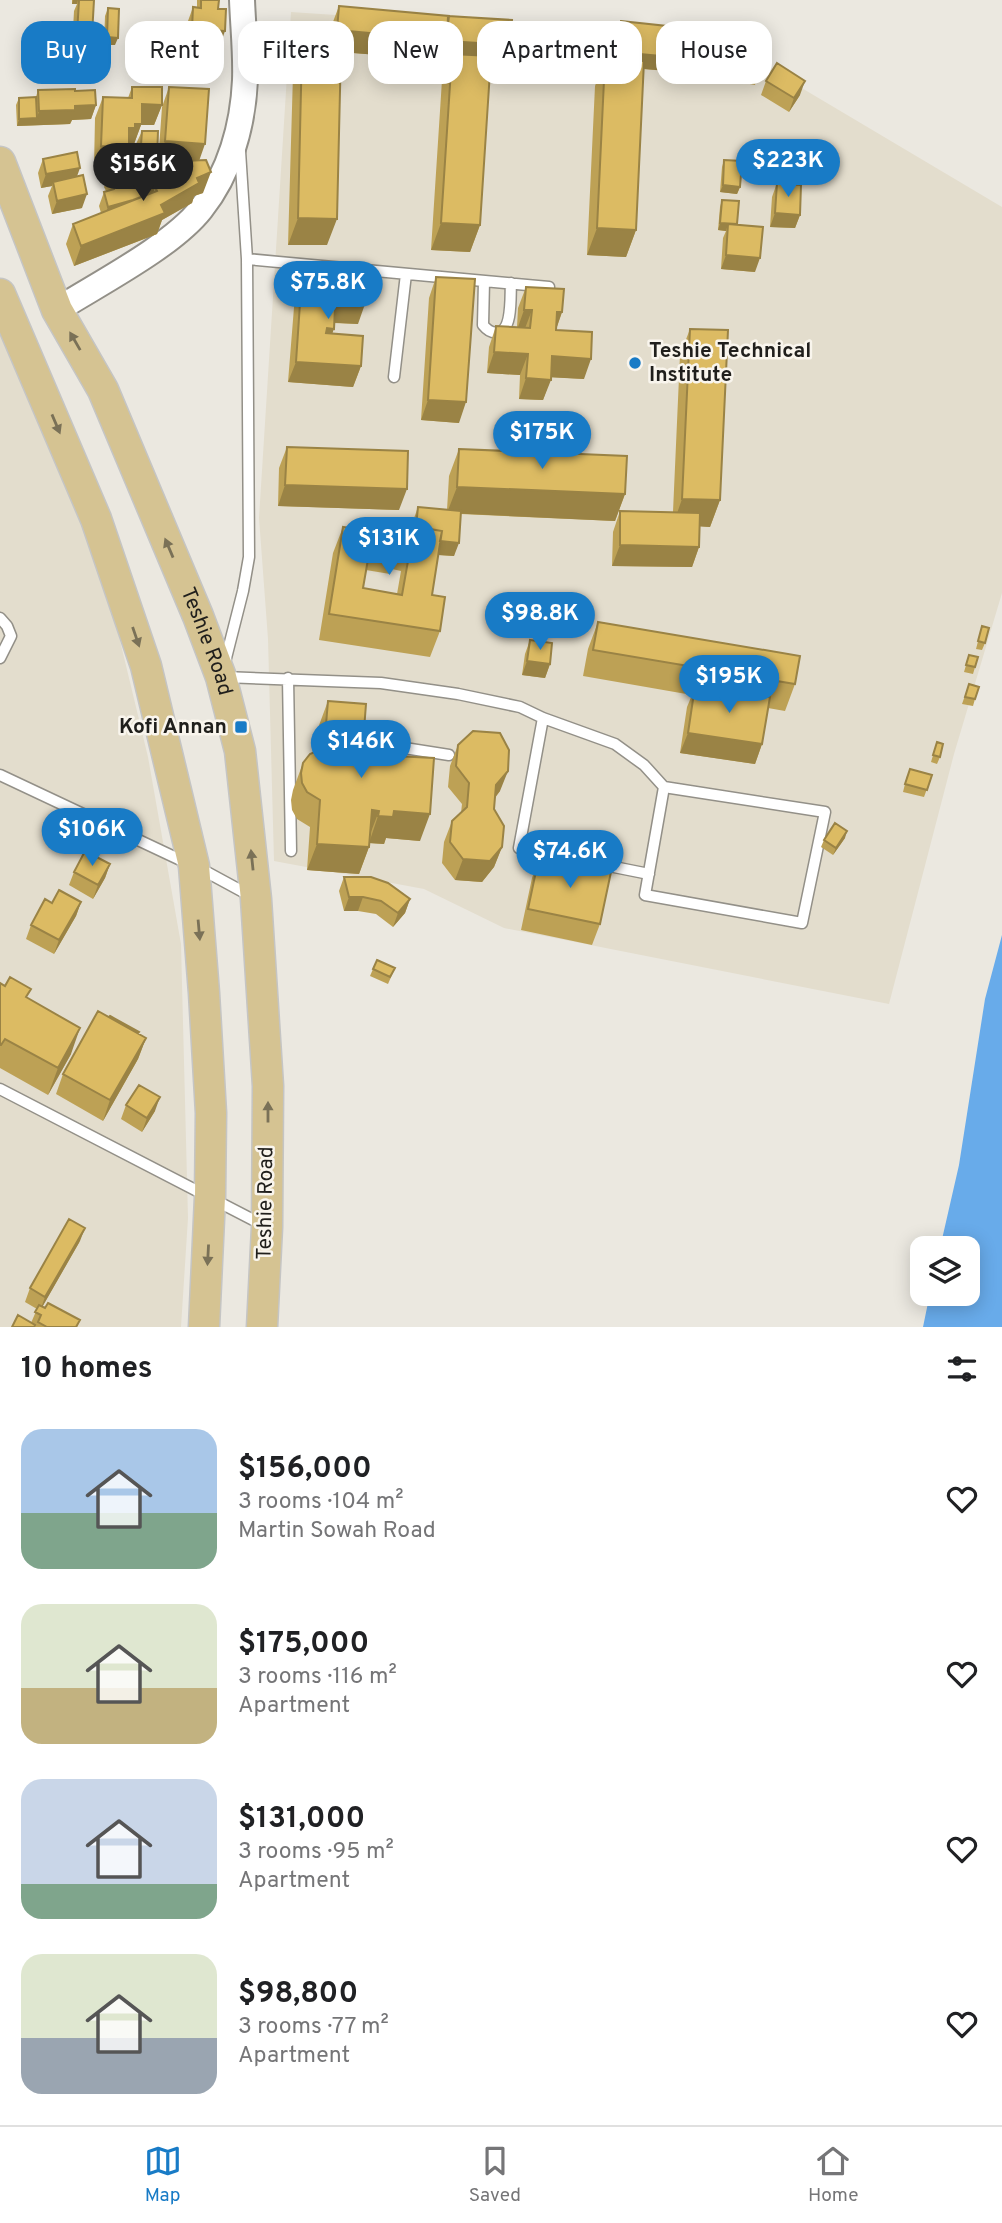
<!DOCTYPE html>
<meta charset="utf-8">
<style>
:root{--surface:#fff;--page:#f6f6f6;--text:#202124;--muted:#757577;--line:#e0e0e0;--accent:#187bc6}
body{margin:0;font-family:Overpass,sans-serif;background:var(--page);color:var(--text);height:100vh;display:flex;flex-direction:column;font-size:26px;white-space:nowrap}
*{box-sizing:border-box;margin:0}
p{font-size:23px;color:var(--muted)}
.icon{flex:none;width:38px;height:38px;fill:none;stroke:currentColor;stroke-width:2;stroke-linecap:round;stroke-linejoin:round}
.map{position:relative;height:1327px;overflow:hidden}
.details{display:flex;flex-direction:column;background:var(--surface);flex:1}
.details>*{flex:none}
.banner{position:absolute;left:21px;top:21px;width:961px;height:63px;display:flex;gap:14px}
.fabs{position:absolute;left:910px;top:1236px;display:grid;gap:14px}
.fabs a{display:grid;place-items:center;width:70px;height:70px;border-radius:14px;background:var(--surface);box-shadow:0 4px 18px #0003;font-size:35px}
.price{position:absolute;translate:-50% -60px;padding:0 16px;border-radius:24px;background:var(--accent);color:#fff;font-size:23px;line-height:46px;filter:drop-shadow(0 2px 4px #0008)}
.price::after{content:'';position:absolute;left:50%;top:42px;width:21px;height:16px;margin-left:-10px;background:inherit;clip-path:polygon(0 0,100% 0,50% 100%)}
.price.active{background:#222;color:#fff}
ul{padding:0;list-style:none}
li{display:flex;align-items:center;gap:21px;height:175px;padding:0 21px}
li span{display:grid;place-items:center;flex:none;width:196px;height:140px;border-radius:21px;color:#555}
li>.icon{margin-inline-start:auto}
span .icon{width:84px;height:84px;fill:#fffc;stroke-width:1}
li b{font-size:30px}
h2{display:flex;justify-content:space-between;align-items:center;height:84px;padding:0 21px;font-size:30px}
.chip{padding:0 24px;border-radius:21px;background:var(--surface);box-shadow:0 4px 18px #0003;font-size:24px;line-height:63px}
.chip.active{background:var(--accent);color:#fff}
.tabs{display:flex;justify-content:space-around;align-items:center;height:98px;border-top:2px solid var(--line);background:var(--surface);font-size:19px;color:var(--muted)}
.tabs a{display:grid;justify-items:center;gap:4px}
.tabs .active{color:var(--accent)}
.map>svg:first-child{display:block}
.built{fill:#e3ddcd}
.water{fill:#68abea}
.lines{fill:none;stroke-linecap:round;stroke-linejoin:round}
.service-casing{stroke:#939088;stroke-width:13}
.tertiary-casing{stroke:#939088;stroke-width:28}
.primary-casing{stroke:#c5c5c4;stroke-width:33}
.service{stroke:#fff;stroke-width:10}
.tertiary{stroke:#fff;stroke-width:24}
.primary{stroke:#d5c392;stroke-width:30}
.wall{fill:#bda155;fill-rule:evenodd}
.shaded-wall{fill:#9a8345}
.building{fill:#dcbb63;stroke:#9a8345;stroke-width:2;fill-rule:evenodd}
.oneway{fill:#7a7157}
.poi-dot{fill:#187bc6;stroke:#f9f5ed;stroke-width:2.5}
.labels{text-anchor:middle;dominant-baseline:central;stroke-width:5;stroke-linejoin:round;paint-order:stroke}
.poi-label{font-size:21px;font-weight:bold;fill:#201f1c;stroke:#f9f5ed;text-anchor:start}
.street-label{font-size:21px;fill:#201f1c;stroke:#f9f5ed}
</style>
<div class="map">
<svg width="1002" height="1327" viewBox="0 0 1002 1327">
<rect width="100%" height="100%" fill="#ebe8e0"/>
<path class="built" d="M 291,12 L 750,43 L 768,68 L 1002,207 L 1002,593 L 954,754 L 889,1004 L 504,928 L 424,889 L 274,861 L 268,639 L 259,518 Z
M 0,334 L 59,460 L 116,624 L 148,757 L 181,944 L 188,1218 L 181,1327 L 0,1327 Z"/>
<path class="water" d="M 1002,935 L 1002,1327 L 923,1327 L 930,1293 L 968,1293 L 968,1248 L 940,1248 L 959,1165 L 985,999 Z"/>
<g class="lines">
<g class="service-casing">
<path id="service" d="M 247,259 L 549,287
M 484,281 L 483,325 C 487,330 492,334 499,332 C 513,329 510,295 511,283
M 394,377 L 406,274
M 0,618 L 7,626 L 11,636 L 0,658
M 225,662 L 243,591 L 249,557 L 247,259 L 240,151
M 224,677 L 381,683 L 458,694 L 520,707 L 543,718 L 615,744 L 644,765 L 664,787 L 825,812 L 802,923 L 645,895 L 664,787
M 288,678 L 291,851
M 543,718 L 519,848 L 649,874
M 379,744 L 449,755
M 0,775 L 187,863
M 201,869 L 249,895
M 0,1089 L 263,1225"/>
</g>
<g class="tertiary-casing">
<path id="tertiary" d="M 57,310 C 98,284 172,246 201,209 C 230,173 243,125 245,80 C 246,54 243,26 242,0"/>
</g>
<g class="primary-casing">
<g id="primary">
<path id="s1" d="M 0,162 L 57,310 L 103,390 L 198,616 L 221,677 L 240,751 L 256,899 L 268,1086 L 267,1227 L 262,1327"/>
<path d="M 0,294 L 96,519 L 146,666 L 194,866 L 204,993 L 211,1113 L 210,1197 L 204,1327"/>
</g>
</g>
<use href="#service" class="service"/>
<use href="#tertiary" class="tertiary"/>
<use href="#primary" class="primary"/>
</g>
<path class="wall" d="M 72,0 L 94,0 L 92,35 L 87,49 L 72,48 L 74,11 L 77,4 L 72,4 Z
M 197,0 L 219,0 L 218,9 L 220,45 L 187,42 L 188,21 L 193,7 L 197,7 Z
M 339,6 L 510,45 L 505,59 L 491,58 L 480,225 L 470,252 L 431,250 L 442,80 L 451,55 L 441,55 L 442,53 L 439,60 L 341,52 L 327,245 L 288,245 L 293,74 L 302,47 L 329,48 L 331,27 Z
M 108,8 L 115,45 L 104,45 L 105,16 Z
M 621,21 L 672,57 L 667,71 L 643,69 L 636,230 L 626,257 L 587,255 L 595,86 L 605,59 L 613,59 L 616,35 Z
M 746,49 L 757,78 L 755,85 L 739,82 Z
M 766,81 L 800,95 L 789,112 L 761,95 Z
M 132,87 L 162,105 L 154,125 L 141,125 L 134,144 L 129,144 L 121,167 L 94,167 L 95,118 L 103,97 L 128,98 Z
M 169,87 L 199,160 L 203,193 L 194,196 L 192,203 L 162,220 L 157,234 L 74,266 L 66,244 L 73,224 L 101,213 L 99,206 L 104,192 L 106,191 L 104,187 L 110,173 L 135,166 L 136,144 L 142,131 L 155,188 L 153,193 L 156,187 L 154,182 L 161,162 L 158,162 L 162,107 Z
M 38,90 L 75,91 L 96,105 L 91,119 L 72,120 L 70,124 L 17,126 L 16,105 L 19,98 L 36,97 Z
M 43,159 L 76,177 L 82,208 L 52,214 L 48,196 L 52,186 L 41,188 L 38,173 Z
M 724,160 L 740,187 L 737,194 L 720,192 L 722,167 Z
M 777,183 L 800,215 L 795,228 L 770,227 L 772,197 Z
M 722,200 L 737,225 L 755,272 L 721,269 L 723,238 L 726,231 L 718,230 L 720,207 Z
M 302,274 L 358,324 L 334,323 L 332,334 L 361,366 L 353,387 L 288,382 L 295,295 Z
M 436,277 L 459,423 L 421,420 L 429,298 Z
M 526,287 L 562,312 L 556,330 L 584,379 L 551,377 L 543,400 L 519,399 L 520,375 L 487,373 L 489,347 L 496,326 L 517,327 L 518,308 Z
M 690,329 L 720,500 L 710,527 L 700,526 L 699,547 L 692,567 L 612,566 L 613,532 L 620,511 L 673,512 L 680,355 Z
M 287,447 L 399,510 L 278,506 L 279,468 Z
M 459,449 L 625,494 L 615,521 L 461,514 L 454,556 L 438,555 L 432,595 L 440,631 L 430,657 L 319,640 L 333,553 L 343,527 L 380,532 L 384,522 L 403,536 L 409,537 L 412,529 L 413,521 L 418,507 L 447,510 L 449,476 ZM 392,569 L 401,571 L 397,594 L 363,588 L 366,570 L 390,574 Z
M 598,622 L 795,684 L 785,711 L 768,708 L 762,744 L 755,764 L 680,753 L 687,707 L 692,695 L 583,676 L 588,649 Z
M 982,626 L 985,643 L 982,650 L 976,649 Z
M 530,640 L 550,664 L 545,678 L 522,675 L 525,654 Z
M 969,655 L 978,657 L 973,674 L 964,672 Z
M 969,684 L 975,699 L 973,706 L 962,704 Z
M 328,701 L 364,730 L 370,757 L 380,758 L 382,750 L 395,756 L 420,841 L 386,838 L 384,844 L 369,843 L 369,847 L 359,874 L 307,870 L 310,827 L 297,819 L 292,810 L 291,800 L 293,790 L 303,763 L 316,752 L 318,728 Z
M 937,742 L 940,757 L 937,764 L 931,762 Z
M 458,745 L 500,791 L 495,798 L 494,809 L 502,847 L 494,867 L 482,882 L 455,880 L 442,863 L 444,842 L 452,821 L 461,813 L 462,804 L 448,787 L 450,766 Z
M 932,775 L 924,797 L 903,792 L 907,776 Z
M 845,838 L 833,855 L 821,847 L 824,840 Z
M 539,857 L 600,924 L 592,945 L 521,930 L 532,878 Z
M 110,864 L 105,878 L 93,899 L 69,885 L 74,872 Z
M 344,877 L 410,899 L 405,913 L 393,927 L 376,914 L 358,911 L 344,911 L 339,891 Z
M 81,902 L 76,916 L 54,954 L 26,939 L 31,925 L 52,903 Z
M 395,968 L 388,984 L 370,976 L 373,969 Z
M 0,983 L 27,998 L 71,1054 L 48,1095 L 0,1068 Z
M 138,1034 L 146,1038 L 138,1059 L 103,1121 L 56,1094 L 63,1074 Z
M 126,1105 L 155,1111 L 142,1132 L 121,1119 Z
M 80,1241 L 42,1307 L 80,1320 L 77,1327 L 12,1327 L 31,1323 L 37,1309 L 25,1302 L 30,1288 Z"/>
<path class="shaded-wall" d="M 73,0 L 78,0 L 77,4 L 72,4 Z
M 192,29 L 225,31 L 220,45 L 187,42 Z
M 337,30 L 446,40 L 439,60 L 329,51 Z
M 77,34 L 92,35 L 87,49 L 72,48 Z
M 107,37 L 118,38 L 115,45 L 104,45 Z
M 447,41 L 510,45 L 505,59 L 441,55 Z
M 618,52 L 672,57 L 667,71 L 613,66 Z
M 805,81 L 800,95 L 789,112 L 794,98 Z
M 142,104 L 162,105 L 154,125 L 141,125 L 134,144 L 129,144 L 121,167 L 94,167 L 101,146 L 129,128 Z
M 96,105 L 91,119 L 72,120 L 70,124 L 17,126 L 19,119 L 37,118 L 39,111 L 75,106 Z
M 165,141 L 205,144 L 198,164 L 158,162 Z
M 140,159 L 157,160 L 152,174 L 135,173 Z
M 80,168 L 75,182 L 53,182 L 52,186 L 41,188 L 46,174 Z
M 211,172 L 203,193 L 194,196 L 192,203 L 162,220 L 157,234 L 74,266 L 81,246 L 161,205 L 197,178 Z
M 723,185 L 740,187 L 737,194 L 720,192 Z
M 155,188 L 150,202 L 103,221 L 108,207 Z
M 87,194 L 82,208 L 52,214 L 57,201 Z
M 775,213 L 800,215 L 795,228 L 770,227 Z
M 298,218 L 337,219 L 327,245 L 288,245 Z
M 441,223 L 480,225 L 470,252 L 431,250 Z
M 720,223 L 737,224 L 728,224 L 726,231 L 718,230 Z
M 597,228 L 636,230 L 626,257 L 587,255 Z
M 726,255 L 760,258 L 755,272 L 721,269 Z
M 328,301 L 365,304 L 358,324 L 321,322 Z
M 524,310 L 532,310 L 524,331 L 517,330 Z
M 557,312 L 562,312 L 555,332 Z
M 327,328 L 334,329 L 326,349 Z
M 494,352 L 528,354 L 520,375 L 487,373 Z
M 552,356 L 591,359 L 584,379 L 545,377 Z
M 296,362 L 361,366 L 353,387 L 288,382 Z
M 526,378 L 551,380 L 543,400 L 519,399 Z
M 428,400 L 466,402 L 459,423 L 421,420 Z
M 285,485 L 407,489 L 399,510 L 278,506 Z
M 457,487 L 625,494 L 615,521 L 447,513 Z
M 682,499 L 720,500 L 710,527 L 673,525 Z
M 415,539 L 459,543 L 454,556 L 410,553 Z
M 620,545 L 699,547 L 692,567 L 612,566 Z
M 527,661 L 550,664 L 545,678 L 522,675 Z
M 688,733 L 762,744 L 755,764 L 680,753 Z
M 508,771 L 500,791 L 488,806 L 496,785 Z
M 372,810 L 379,811 L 369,837 Z
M 394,811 L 430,814 L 420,841 L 386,838 L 384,844 L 369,843 L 378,816 Z
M 847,831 L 845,838 L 833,855 L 836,848 Z
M 317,844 L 369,847 L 359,874 L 307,870 Z
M 502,847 L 494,867 L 482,882 L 455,880 L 463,859 Z
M 110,864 L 105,878 L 93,899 L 98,885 Z
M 349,897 L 363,897 L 358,911 L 344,911 Z
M 410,899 L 405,913 L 393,927 L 398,913 Z
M 81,902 L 76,916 L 54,954 L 59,940 Z
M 80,1028 L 71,1054 L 48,1095 L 58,1068 Z
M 146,1038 L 138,1059 L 103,1121 L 110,1100 Z
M 160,1097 L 155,1111 L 142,1132 L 147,1118 Z
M 85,1228 L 80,1241 L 40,1311 L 45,1297 Z"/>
<path class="building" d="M 79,0 L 94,0 L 92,35 L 77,34 Z
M 201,0 L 219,0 L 218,9 L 226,9 L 225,31 L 192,29 L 193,7 L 201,8 Z
M 339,6 L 449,16 L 446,40 L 337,30 Z
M 108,8 L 119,9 L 118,38 L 107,37 Z
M 448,16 L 512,20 L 510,45 L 447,41 Z
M 621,21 L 676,27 L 672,57 L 618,52 Z
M 302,47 L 341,48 L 337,219 L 298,218 Z
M 746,49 L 763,52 L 757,78 L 741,75 Z
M 452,54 L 491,56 L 480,225 L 441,223 Z
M 605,59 L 644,61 L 636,230 L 597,228 Z
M 777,63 L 805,81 L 794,98 L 766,81 Z
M 132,87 L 162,87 L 162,105 L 142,104 L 142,124 L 135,124 L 135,128 L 129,128 L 129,147 L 101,146 L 103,97 L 132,98 Z
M 169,87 L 209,89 L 205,144 L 165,141 Z
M 75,89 L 75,91 L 95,90 L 96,105 L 75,106 L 75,110 L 39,111 L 38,90 Z
M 36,97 L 37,118 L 19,119 L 19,98 Z
M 142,131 L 158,131 L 157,160 L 140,159 Z
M 77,152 L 80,168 L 46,174 L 43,159 Z
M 206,160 L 211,172 L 197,178 L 199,183 L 161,205 L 165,213 L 81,246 L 73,224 L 157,191 L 155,187 L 169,181 L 161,162 Z
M 724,160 L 742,161 L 740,187 L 723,185 Z
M 148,163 L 155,188 L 148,190 L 149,194 L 133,200 L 108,207 L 104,192 L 114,189 L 110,173 Z
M 83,175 L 87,194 L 57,201 L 53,182 Z
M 777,183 L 801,185 L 800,215 L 775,213 Z
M 722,200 L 739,201 L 737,224 L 720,223 Z
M 728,224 L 763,227 L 760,258 L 726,255 Z
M 302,274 L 367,279 L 365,304 L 328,301 L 328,307 L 335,307 L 334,329 L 327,328 L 326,333 L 363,336 L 361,366 L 296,362 Z
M 436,277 L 475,279 L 466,402 L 428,400 Z
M 526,287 L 564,289 L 562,312 L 557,312 L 556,330 L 592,332 L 591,359 L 552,356 L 551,380 L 526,378 L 528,354 L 494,352 L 496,326 L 530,328 L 532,310 L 524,310 Z
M 690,329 L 728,330 L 720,500 L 682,499 Z
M 287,447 L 408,451 L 407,489 L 285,485 Z
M 459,449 L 627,456 L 625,494 L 457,487 Z
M 418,507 L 461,511 L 459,543 L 440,541 L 442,531 L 416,527 Z
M 620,511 L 700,513 L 699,547 L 620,545 Z
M 384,522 L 404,525 L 403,536 L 411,537 L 413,526 L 442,531 L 432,595 L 445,597 L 440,631 L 329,614 L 343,527 L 382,533 ZM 371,542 L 399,548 L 400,542 L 411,544 L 402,595 L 363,588 Z
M 598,622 L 800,656 L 795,684 L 593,650 Z
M 982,626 L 989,628 L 985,643 L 978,641 Z
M 530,640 L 552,643 L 550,664 L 527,661 Z
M 969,655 L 978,657 L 975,667 L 966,665 Z
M 969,684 L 979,687 L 975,699 L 965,697 Z
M 695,686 L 770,697 L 762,744 L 688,733 Z
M 328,701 L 366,704 L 364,730 L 372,731 L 370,757 L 382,758 L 382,750 L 396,751 L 395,756 L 434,758 L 430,814 L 394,811 L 393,817 L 378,816 L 379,811 L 372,810 L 369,847 L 317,844 L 320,800 L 307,792 L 302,783 L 301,773 L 303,763 L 310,754 L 324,748 Z
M 473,731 L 500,733 L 509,750 L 508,771 L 496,785 L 494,809 L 504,826 L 502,847 L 490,861 L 463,859 L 450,842 L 452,821 L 467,807 L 469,783 L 456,766 L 458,745 Z
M 937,742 L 943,744 L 940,757 L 933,755 Z
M 910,769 L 932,775 L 927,790 L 905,784 Z
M 835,823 L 847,831 L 836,848 L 824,840 Z
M 85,851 L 110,864 L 98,885 L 74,872 Z
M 539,857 L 611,872 L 600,924 L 528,909 Z
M 344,877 L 371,877 L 388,883 L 410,899 L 398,913 L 381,901 L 363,897 L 349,897 Z
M 59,890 L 81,902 L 59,940 L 31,925 L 45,899 L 52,903 Z
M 377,960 L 395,968 L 390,977 L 373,969 Z
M 10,977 L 31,989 L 26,997 L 80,1028 L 58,1068 L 5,1039 L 1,1045 L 0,1045 L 0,983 L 5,986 Z
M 98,1011 L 146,1038 L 110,1100 L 63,1074 Z
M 110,1016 L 139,1032 L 138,1033 L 109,1017 Z
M 139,1085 L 160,1097 L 147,1118 L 126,1105 Z
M 69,1219 L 85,1228 L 45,1297 L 30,1288 Z
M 48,1303 L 80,1320 L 76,1327 L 47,1327 L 38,1322 L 41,1315 L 35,1312 L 39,1305 L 45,1308 Z
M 18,1315 L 35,1325 L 34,1327 L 12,1327 Z"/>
<defs><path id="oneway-solid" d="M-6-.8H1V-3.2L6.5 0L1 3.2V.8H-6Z" transform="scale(1.75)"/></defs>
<g class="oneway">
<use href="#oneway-solid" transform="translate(75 341) rotate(-120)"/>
<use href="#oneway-solid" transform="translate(56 424) rotate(67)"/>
<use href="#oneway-solid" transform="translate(169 548) rotate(-113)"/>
<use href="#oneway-solid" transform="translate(136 637) rotate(71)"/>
<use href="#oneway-solid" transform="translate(252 860) rotate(-96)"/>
<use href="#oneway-solid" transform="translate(199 930) rotate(85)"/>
<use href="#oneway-solid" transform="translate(268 1112) rotate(-90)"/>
<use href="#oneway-solid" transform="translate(208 1255) rotate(93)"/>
</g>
<g class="poi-dot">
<circle cx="635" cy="363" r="7"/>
<rect x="234" y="720" width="14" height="14" rx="3.5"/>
</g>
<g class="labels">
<g class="poi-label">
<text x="649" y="351">Teshie Technical<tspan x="649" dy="24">Institute</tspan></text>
<text x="227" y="727" text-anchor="end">Kofi Annan</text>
</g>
<g class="street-label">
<text stroke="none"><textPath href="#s1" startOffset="523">Teshie Road</textPath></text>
<text transform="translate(266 1203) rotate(-89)">Teshie Road</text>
</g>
</g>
</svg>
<div class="fabs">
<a><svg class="icon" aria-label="layers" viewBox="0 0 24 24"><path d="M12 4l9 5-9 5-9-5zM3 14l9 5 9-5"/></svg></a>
</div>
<b class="price" style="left:788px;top:199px">$223K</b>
<b class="price active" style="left:143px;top:203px">$156K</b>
<b class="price" style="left:328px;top:321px">$75.8K</b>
<b class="price" style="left:542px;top:471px">$175K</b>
<b class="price" style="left:389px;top:577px">$131K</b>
<b class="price" style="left:540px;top:652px">$98.8K</b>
<b class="price" style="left:729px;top:715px">$195K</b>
<b class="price" style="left:361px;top:780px">$146K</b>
<b class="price" style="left:92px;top:868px">$106K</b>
<b class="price" style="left:570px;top:890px">$74.6K</b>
<div class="banner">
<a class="chip active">Buy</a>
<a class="chip">Rent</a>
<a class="chip">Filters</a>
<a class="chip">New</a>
<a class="chip">Apartment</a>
<a class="chip">House</a>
</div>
</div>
<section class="details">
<h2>10 homes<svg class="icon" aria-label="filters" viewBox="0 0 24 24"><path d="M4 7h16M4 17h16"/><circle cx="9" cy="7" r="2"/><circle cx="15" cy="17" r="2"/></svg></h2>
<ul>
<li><span style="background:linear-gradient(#a9c7e8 60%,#7fa58c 0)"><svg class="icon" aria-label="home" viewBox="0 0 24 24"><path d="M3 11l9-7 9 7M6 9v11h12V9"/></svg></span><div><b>$156,000</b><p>3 rooms · 104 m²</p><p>Martin Sowah Road</p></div><svg class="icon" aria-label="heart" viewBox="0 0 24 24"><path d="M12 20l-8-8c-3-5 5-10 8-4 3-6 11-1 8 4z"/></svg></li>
<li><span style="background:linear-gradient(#dfe7d0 60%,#c2b280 0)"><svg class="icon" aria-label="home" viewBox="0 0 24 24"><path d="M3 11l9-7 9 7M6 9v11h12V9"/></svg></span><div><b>$175,000</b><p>3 rooms · 116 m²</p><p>Apartment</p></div><svg class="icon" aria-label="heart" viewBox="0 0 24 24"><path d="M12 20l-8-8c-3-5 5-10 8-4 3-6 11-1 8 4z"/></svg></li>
<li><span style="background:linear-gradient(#c9d6e8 75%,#7fa58c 0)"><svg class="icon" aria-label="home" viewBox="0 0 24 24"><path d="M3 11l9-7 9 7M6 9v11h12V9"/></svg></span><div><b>$131,000</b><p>3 rooms · 95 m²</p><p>Apartment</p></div><svg class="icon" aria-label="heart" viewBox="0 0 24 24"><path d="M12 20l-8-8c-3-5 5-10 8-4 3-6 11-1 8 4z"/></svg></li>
<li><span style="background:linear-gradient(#dfe7d0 60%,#9aa5b1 0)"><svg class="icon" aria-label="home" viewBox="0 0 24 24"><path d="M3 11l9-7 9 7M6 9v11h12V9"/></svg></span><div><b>$98,800</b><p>3 rooms · 77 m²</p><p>Apartment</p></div><svg class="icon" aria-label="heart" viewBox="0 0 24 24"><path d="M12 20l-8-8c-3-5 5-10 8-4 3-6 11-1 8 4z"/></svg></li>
</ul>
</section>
<nav class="tabs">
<a class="active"><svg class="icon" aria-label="map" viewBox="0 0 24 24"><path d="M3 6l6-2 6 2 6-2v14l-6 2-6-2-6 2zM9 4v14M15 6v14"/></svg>Map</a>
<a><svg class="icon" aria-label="saved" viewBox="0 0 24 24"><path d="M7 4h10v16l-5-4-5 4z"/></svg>Saved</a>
<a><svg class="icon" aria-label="home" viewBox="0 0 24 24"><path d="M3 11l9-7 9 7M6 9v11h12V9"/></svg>Home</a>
</nav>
